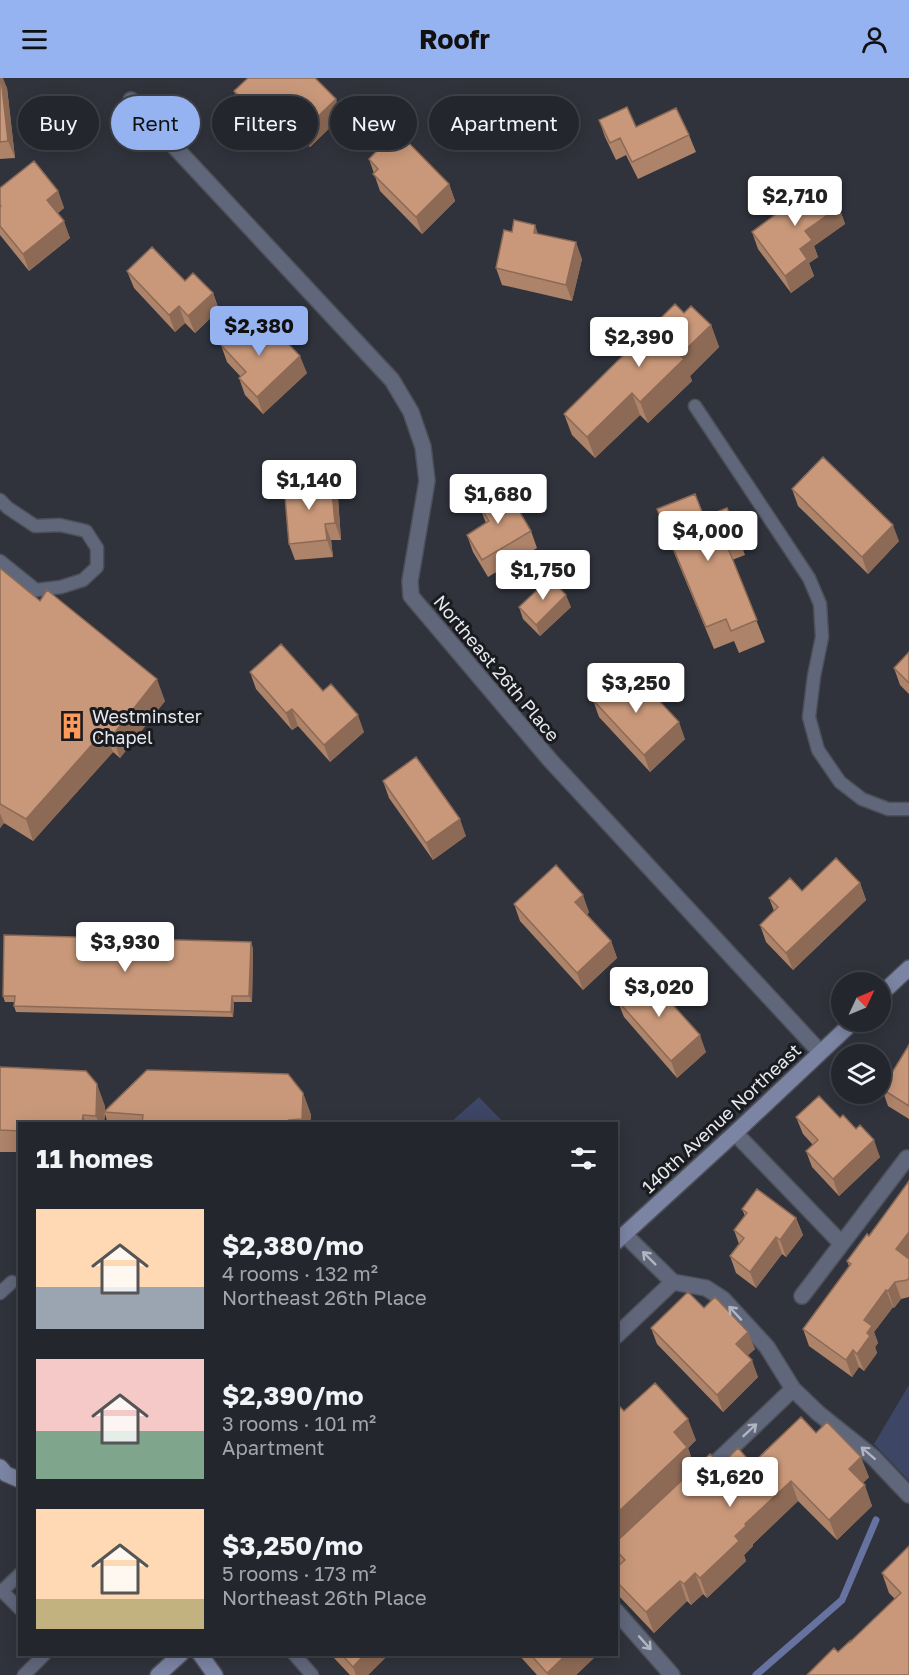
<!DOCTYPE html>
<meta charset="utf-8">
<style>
:root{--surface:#24262d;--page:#303239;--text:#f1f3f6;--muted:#a3a5aa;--line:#414349;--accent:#95b2f1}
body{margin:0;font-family:"Golos Text",sans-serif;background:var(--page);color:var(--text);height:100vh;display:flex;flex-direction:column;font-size:22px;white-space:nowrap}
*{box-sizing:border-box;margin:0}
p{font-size:20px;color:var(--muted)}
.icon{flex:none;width:33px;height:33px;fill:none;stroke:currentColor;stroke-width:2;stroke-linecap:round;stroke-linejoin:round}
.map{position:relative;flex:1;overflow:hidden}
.side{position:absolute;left:18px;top:1044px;width:600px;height:534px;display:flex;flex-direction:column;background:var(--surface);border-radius:0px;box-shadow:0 3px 15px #0003,0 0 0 2px var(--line)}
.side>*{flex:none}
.banner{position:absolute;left:18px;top:18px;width:600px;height:54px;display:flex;gap:12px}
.needle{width:39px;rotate:46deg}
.fabs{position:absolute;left:831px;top:894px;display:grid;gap:12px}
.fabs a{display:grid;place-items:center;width:60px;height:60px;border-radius:50%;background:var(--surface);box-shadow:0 3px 15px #0003,0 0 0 2px var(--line);font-size:30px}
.price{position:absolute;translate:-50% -51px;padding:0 14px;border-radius:6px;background:#fff;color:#222;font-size:20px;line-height:39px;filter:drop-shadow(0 2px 3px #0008)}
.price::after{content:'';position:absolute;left:50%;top:36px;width:18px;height:14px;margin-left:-9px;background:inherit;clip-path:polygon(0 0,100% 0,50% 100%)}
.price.on{background:var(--accent);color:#111}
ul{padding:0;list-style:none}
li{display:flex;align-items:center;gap:18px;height:150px;padding:0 18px}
li span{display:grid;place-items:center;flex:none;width:168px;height:120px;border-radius:0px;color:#555}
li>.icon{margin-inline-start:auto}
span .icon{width:72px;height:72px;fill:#fffc;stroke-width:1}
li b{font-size:26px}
h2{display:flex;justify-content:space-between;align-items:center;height:72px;padding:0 18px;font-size:26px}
.pill{padding:0 21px;border-radius:27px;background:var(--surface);box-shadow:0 3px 15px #0003,0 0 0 2px var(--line);font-size:21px;line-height:54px}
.pill.on{background:var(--accent);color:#111}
header{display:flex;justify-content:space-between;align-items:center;height:78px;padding:0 18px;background:var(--accent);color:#111;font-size:27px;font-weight:700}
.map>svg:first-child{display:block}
.green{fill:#3e4665}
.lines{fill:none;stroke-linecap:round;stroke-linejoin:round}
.stream{stroke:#66729f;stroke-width:7}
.lane-casing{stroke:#4d5059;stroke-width:15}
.street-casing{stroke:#4d5059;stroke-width:18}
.secondary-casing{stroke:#4d5059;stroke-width:18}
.lane{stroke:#61677b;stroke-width:12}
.street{stroke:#61677b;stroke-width:15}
.secondary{stroke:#7b84a3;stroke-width:15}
.wall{fill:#ad8369}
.shaded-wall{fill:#8d6a55}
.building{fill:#c9987a;stroke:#8d6a55;stroke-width:1.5}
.oneway{stroke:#b1b5c1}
.labels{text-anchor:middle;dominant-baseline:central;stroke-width:6;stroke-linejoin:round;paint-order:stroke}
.street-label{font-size:18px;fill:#e7e9f0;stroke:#1a1b1f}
.poi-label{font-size:18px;fill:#e7e9f0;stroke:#1a1b1f;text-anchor:start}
</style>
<header><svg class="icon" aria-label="menu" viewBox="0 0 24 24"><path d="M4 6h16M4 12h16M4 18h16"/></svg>Roofr<svg class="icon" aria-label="person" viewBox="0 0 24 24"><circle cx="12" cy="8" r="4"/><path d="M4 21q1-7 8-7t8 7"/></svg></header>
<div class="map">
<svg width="909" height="1597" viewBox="0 0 909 1597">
<rect width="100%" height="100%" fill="#30333c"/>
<path class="green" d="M 479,1019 L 504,1045 L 450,1045 Z
M 909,1307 L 909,1403 L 874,1366 Z"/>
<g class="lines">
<path class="stream" d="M 756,1597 L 842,1522 L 876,1442"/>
<g class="lane-casing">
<path id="lane" d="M 695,328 L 809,500 L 820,526 L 822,559 L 814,598 L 809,639 L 818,672 L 840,704 L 862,721 L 888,731 L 909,731
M 0,422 L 8,430 L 35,448 L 60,447 L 86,453 L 97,470 L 97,489 L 83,502 L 61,509 L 36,512 L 0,483
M 0,1215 L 12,1204
M 20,1496 L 2,1513 L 20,1531
M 294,1576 L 312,1597
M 24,1597 L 45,1576"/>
</g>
<g class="street-casing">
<path id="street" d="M 131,22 L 392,302 L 411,334 L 423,369 L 427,403 L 410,503 L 411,518 L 550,682 L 820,974
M 735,1055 L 841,1165
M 625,1157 L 673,1204 L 706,1210 L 723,1221 L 767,1269 L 793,1311 L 818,1335 L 873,1379 L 909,1417
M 802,1218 L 907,1080
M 616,1258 L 673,1204
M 704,1396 L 793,1311
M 616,1533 L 672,1597"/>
</g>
<g class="secondary-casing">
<path id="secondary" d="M 880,917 L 909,890
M 616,1164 L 735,1055 L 853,944
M 0,1389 L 6,1396 L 20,1402
M 200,1576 L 215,1597
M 158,1597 L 181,1576"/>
</g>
<use href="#lane" class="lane"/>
<use href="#street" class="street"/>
<use href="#secondary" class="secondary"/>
</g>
<path class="wall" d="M 0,0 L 7,10 L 15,80 L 0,81 Z
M 234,13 L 342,38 L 310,69 L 281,38 L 264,54 L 241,30 Z
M 599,42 L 689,57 L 696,74 L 638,101 L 626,77 L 616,82 L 605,59 Z
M 369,81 L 449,106 L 455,123 L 422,156 L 380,113 Z
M 0,110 L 58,113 L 64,130 L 58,135 L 70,160 L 29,193 L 0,157 Z
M 839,129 L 845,146 L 814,168 L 818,179 L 809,185 L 814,198 L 791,215 L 758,171 L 752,154 Z
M 512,154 L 538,156 L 582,181 L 572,223 L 502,207 L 496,190 Z
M 127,193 L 213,215 L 219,232 L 195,255 L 185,245 L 175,254 L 134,210 Z
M 684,235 L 711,247 L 719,269 L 690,298 L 692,303 L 648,345 L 640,337 L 595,380 L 572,357 L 564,336 Z
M 267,266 L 307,295 L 263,336 L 245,317 L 239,300 L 241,299 L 227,284 L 221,267 Z
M 331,403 L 338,420 L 341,462 L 331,462 L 333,479 L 295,482 L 289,466 Z
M 792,411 L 899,463 L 868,496 L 798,428 Z
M 478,425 L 531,453 L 537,470 L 488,499 L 473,474 L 467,457 L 486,445 Z
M 657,431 L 704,439 L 737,455 L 745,477 L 732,482 L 765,564 L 739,575 L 734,563 L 714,571 L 665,453 Z
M 0,490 L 165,623 L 120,680 L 113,674 L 33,763 L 4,745 L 0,750 Z
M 519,529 L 571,529 L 540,558 L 523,541 Z
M 909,574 L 909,616 L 900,607 L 894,590 Z
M 250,594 L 364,654 L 330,684 L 298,648 L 292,652 L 256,611 Z
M 593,622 L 685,661 L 650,694 L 599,639 Z
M 383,703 L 466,758 L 433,782 L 389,720 Z
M 860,805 L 866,822 L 793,892 L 766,864 L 760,847 L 774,833 L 769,820 L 802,813 Z
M 514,826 L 589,834 L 587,837 L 611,863 L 617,880 L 583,912 L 520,843 Z
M 253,870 L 252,924 L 234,924 L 233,939 L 16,934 L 14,928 L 14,924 L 5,924 L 3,918 Z
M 617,922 L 706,974 L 677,1000 L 624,939 Z
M 909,967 L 909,1041 L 888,1028 L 882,1011 Z
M 0,989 L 105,1028 L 105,1033 L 303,1015 L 311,1037 L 310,1046 L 108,1046 L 105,1036 L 104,1046 L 20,1046 L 20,1074 L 0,1074 Z
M 796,1039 L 840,1040 L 880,1079 L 839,1118 L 812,1089 L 806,1073 L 813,1067 L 803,1056 Z
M 909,1103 L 909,1179 L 908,1180 L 909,1181 L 909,1219 L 901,1221 L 894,1230 L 893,1229 L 874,1254 L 878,1265 L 875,1269 L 877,1275 L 864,1293 L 859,1289 L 852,1299 L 809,1268 L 803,1251 L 849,1188 L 847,1183 L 869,1158 Z
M 742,1131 L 796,1140 L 803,1157 L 786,1179 L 782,1176 L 756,1210 L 736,1195 L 730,1178 L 739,1166 L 734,1152 L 745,1138 Z
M 704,1230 L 755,1271 L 747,1278 L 758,1299 L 723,1334 L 657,1266 L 651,1250 Z
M 616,1325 L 624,1333 L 696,1362 L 688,1370 L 695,1390 L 721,1387 L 752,1386 L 816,1355 L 869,1399 L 863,1405 L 872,1428 L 837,1462 L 798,1423 L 753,1466 L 753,1468 L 744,1477 L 746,1483 L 707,1520 L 703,1516 L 691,1527 L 687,1523 L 654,1555 L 617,1516 L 616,1513 L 616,1490 L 620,1486 L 616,1477 Z
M 909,1468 L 909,1597 L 838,1574 L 850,1564 L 895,1521 L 889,1515 L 882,1495 Z
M 332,1576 L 389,1576 L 368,1597 L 350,1597 L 334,1580 Z
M 518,1576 L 598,1576 L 576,1597 L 537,1597 Z"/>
<path class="shaded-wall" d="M 1,0 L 3,0 L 7,10 L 15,80 L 8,63 Z
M 274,21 L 281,38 L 264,54 L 258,37 Z
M 336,21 L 342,38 L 310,69 L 304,52 Z
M 449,106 L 455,123 L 422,156 L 416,139 Z
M 58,113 L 64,130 L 53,139 L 47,122 Z
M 839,129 L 845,146 L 814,168 L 818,179 L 809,185 L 814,198 L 791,215 L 785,198 L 800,171 L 805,153 Z
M 64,143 L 70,160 L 29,193 L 23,176 Z
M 535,147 L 541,164 L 534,155 Z
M 576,164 L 582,181 L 572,223 L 566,207 Z
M 213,215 L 219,232 L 195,255 L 188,238 Z
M 179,228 L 185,245 L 175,254 L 169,237 Z
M 711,247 L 719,269 L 690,298 L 692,303 L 648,345 L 640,324 L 680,277 Z
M 300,278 L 307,295 L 263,336 L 257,319 Z
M 632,315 L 640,337 L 595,380 L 587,359 Z
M 331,403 L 338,420 L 341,462 L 335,445 Z
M 325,446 L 331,462 L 333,479 L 327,462 Z
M 893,447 L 899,463 L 868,496 L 862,479 Z
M 566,517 L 571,529 L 540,558 L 536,547 Z
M 157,601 L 165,623 L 120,680 L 112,658 Z
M 292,631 L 298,648 L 292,652 L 286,635 Z
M 358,637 L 364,654 L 330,684 L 324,667 Z
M 679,644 L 685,661 L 650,694 L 644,677 Z
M 105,652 L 113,674 L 33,763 L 26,741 Z
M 0,735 L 4,745 L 0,750 Z
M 460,741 L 466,758 L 433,782 L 426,765 Z
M 860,805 L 866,822 L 793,892 L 786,875 Z
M 583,817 L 589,834 L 582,841 L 575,824 Z
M 611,863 L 617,880 L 583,912 L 577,895 Z
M 251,864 L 253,870 L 252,924 L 249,918 Z
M 232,918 L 234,924 L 233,939 L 231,934 Z
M 700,957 L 706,974 L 677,1000 L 671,983 Z
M 97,1006 L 105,1028 L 104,1046 L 99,1046 L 96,1038 Z
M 303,1015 L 311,1037 L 310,1046 L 304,1046 L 302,1041 Z
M 83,1037 L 86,1046 L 82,1046 Z
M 874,1062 L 880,1079 L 839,1118 L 833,1101 Z
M 796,1140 L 803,1157 L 786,1179 L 780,1162 Z
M 909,1154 L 909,1179 L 902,1188 L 896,1171 Z
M 776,1159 L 782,1176 L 756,1210 L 750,1194 Z
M 895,1204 L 901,1221 L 894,1230 L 888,1213 Z
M 886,1212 L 893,1229 L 874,1254 L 878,1265 L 875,1269 L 877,1275 L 864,1293 L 857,1276 L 864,1242 Z
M 748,1254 L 755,1271 L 742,1283 L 736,1266 Z
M 853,1272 L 859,1289 L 852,1299 L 846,1282 Z
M 752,1282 L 758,1299 L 723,1334 L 717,1317 Z
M 688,1341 L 696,1362 L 688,1370 L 695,1391 L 616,1466 L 616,1436 L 674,1354 Z
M 861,1379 L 869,1399 L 856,1411 L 849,1391 Z
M 791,1403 L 798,1423 L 753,1466 L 753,1468 L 744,1477 L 746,1483 L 707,1520 L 700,1500 L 745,1446 Z
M 865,1407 L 872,1428 L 837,1462 L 829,1442 Z
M 695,1495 L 703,1516 L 691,1527 L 684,1506 Z
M 680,1503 L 687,1523 L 654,1555 L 646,1534 Z
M 365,1576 L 389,1576 L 368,1597 L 356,1597 L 353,1589 Z
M 567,1576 L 598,1576 L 576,1597 L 548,1597 L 547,1595 Z"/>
<path class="building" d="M 0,0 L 1,0 L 8,63 L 0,64 Z
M 248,0 L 315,0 L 336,21 L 304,52 L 274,21 L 258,37 L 234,13 Z
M 627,29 L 636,49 L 676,30 L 689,57 L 632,84 L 620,60 L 610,65 L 599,42 Z
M 397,53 L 449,106 L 416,139 L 373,96 L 378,91 L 369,81 Z
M 34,83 L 58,113 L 47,122 L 64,143 L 23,176 L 0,148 L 0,129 L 1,128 L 0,127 L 0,110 Z
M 820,103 L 839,129 L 805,153 L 812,162 L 800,171 L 807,181 L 785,198 L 752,154 Z
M 514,142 L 535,147 L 534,155 L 576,164 L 566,207 L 496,190 L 504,152 L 512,154 Z
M 152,169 L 185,203 L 193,195 L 213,215 L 188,238 L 179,228 L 169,237 L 127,193 Z
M 675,226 L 684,235 L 691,228 L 711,247 L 680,277 L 684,281 L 640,324 L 632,315 L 587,359 L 564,336 Z
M 246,243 L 267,266 L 278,255 L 300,278 L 257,319 L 239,300 L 246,294 L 221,267 Z
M 823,379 L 893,447 L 862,479 L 792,411 Z
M 331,403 L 335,445 L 325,446 L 327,462 L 289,466 L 284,407 Z
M 505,409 L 531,453 L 482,482 L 467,457 L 489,443 L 478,425 Z
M 695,416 L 704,439 L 727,430 L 737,455 L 724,460 L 757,542 L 731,553 L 726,541 L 706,549 L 657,431 Z
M 0,490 L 40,523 L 47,512 L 157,601 L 112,658 L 105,652 L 26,741 L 0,726 Z
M 550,500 L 566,517 L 536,547 L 519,529 Z
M 281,566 L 323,613 L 331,606 L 358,637 L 324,667 L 292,631 L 286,635 L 250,594 Z
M 909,574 L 909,605 L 894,590 Z
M 620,597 L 643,621 L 651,614 L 679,644 L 644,677 L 593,622 Z
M 416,679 L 460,741 L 426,765 L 383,703 Z
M 836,780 L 860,805 L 786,875 L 760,847 L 778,829 L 769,820 L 790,800 L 802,813 Z
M 556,787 L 583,817 L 575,824 L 611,863 L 577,895 L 514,826 Z
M 4,857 L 251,864 L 249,918 L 232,918 L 231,934 L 14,928 L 15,918 L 3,918 Z
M 646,897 L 700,957 L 671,983 L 617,922 Z
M 909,967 L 909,1028 L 882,1011 Z
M 0,989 L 86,993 L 97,1006 L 96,1038 L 83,1037 L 82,1046 L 20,1046 L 20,1053 L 0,1052 Z
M 147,992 L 288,996 L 303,1015 L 302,1041 L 289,1042 L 289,1046 L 142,1046 L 143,1037 L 104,1034 Z
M 819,1018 L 840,1040 L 843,1037 L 856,1051 L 860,1047 L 874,1062 L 833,1101 L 806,1073 L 818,1062 L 796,1039 Z
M 909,1103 L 909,1154 L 896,1171 L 909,1181 L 909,1200 L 907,1202 L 895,1204 L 888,1213 L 886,1212 L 864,1242 L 872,1248 L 867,1255 L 870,1258 L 857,1276 L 853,1272 L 846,1282 L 803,1251 L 851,1186 L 847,1183 L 867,1156 L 869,1158 Z
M 757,1111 L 796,1140 L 780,1162 L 776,1159 L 750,1194 L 730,1178 L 744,1160 L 734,1152 L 747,1135 L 742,1131 Z
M 688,1214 L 704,1230 L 715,1219 L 748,1254 L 736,1266 L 752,1282 L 717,1317 L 651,1250 Z
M 655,1305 L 688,1341 L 674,1354 L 687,1369 L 616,1436 L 616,1325 L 624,1333 Z
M 801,1339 L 816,1355 L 827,1344 L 861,1379 L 849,1391 L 865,1407 L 829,1442 L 791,1403 L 745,1446 L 746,1448 L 735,1458 L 739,1463 L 700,1500 L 695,1495 L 684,1506 L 680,1503 L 646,1534 L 616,1503 L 616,1490 L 625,1482 L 616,1472 L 616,1464 L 710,1376 L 721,1387 L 738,1370 L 752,1386 Z
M 909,1468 L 909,1597 L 807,1597 L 834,1570 L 838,1574 L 850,1563 L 850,1564 L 901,1515 L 882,1495 Z
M 341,1576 L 365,1576 L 353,1589 Z
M 530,1576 L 567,1576 L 547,1595 Z"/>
<defs><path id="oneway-shaft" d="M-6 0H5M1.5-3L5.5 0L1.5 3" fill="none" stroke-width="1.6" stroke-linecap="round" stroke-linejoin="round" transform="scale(1.5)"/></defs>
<g class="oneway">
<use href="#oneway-shaft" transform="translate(649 1180) rotate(-135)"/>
<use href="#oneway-shaft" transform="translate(735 1235) rotate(-133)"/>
<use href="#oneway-shaft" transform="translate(750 1352) rotate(-43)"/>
<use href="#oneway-shaft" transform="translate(868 1375) rotate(-139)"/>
<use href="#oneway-shaft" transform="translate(645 1565) rotate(48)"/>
</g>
<defs>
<g id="building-bare" transform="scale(2.07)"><path d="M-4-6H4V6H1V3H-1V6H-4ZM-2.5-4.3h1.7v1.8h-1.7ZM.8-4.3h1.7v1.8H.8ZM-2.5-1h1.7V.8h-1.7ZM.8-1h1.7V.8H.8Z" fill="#ff9b5a" stroke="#1a1b1f" stroke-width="2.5" paint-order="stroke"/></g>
</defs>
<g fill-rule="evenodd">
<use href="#building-bare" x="72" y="648"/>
</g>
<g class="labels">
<g class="street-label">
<text transform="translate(497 590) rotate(50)">Northeast 26th Place</text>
<text transform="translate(721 1040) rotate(-43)">140th Avenue Northeast</text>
</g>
<g class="poi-label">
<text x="92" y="638">Westminster<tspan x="92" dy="21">Chapel</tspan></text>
</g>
</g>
</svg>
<div class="fabs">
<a><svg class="needle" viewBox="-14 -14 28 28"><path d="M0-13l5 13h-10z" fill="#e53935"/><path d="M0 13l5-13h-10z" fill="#a3a5aa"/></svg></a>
<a><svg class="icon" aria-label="layers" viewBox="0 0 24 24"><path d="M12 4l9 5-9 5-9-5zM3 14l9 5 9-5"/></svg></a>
</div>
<b class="price" style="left:795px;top:149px">$2,710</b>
<b class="price on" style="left:259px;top:279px">$2,380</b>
<b class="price" style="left:639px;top:290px">$2,390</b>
<b class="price" style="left:309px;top:433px">$1,140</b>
<b class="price" style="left:498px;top:447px">$1,680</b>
<b class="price" style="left:708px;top:484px">$4,000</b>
<b class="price" style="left:543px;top:523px">$1,750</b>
<b class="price" style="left:636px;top:636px">$3,250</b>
<b class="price" style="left:125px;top:895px">$3,930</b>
<b class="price" style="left:659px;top:940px">$3,020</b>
<b class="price" style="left:730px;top:1430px">$1,620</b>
<div class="banner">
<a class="pill">Buy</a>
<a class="pill on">Rent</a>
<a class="pill">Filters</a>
<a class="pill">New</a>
<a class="pill">Apartment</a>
</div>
<section class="side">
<h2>11 homes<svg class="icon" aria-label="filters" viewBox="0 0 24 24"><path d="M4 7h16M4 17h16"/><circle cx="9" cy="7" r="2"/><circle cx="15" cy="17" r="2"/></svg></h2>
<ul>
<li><span style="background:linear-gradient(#ffd9b3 65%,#9aa5b1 0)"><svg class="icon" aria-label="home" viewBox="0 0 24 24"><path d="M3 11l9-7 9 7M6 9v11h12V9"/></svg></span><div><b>$2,380/mo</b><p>4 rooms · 132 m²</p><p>Northeast 26th Place</p></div></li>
<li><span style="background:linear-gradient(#f6c9c9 60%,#7fa58c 0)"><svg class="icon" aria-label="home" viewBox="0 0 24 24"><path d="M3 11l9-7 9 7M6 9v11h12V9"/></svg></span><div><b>$2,390/mo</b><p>3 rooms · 101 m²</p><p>Apartment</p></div></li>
<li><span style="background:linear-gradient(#ffd9b3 75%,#c2b280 0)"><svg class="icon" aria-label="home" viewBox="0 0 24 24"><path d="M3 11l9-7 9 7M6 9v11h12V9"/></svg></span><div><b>$3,250/mo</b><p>5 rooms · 173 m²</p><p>Northeast 26th Place</p></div></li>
</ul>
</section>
</div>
